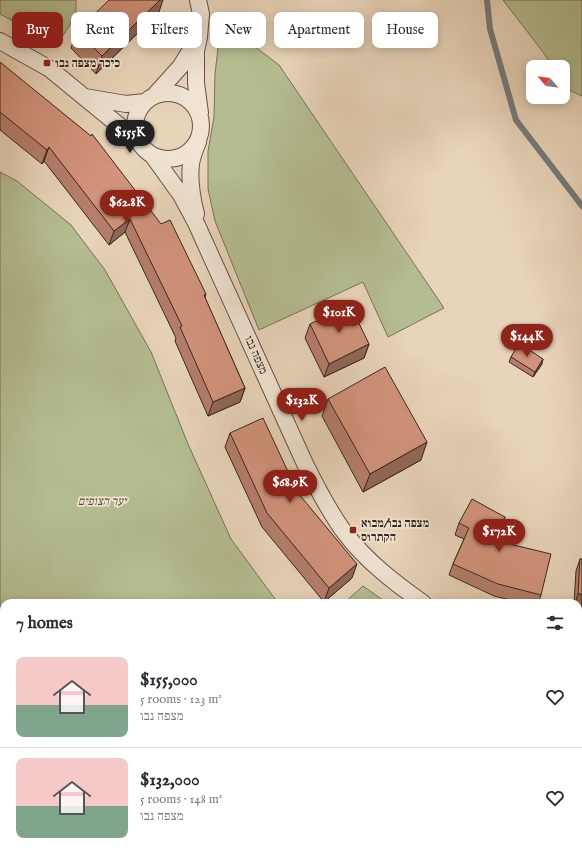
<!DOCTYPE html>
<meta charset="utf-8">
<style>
:root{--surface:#fff;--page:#f7f7f7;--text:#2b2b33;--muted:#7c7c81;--line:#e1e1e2;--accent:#8f2418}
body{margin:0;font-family:"IM FELL English","Frank Ruhl Libre",serif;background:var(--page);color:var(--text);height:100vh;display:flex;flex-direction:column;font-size:15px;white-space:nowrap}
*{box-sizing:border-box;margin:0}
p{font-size:13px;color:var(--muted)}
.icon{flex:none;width:22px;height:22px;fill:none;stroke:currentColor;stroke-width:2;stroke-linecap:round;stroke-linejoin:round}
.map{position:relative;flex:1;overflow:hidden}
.panel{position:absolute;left:0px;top:599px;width:582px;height:256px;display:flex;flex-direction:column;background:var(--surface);border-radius:12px 12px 0 0;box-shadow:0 2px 10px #0003}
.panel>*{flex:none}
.top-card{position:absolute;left:12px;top:12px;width:558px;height:36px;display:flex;gap:8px}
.needle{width:26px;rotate:298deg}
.buttons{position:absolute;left:526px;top:60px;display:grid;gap:8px}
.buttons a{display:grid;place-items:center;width:44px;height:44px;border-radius:8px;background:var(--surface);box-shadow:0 2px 10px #0003;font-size:20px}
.price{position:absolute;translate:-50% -34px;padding:0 9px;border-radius:14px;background:var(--accent);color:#fff;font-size:13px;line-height:26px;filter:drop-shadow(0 1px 2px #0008)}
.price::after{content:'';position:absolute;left:50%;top:24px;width:12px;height:9px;margin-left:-6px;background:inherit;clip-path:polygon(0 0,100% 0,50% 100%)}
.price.selected{background:#222;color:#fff}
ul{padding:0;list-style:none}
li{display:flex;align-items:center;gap:12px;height:100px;padding:0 16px}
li+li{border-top:1px solid var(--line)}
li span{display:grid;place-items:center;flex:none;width:112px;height:80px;border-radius:8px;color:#555}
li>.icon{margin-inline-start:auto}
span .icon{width:48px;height:48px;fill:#fffc;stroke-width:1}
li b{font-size:17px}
h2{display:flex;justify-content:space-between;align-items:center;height:48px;padding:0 16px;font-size:17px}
.pill{padding:0 14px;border-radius:8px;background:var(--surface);box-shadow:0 2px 10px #0003;font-size:14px;line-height:36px}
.pill.selected{background:var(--accent);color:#fff}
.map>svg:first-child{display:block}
.green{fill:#b4bd91;stroke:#767259}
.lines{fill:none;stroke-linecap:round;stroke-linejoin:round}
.stream{stroke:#747c7d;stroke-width:6}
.minor-casing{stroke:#645247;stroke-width:18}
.minor{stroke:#f0e3d2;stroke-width:16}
.wall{fill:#b47e6a;stroke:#382721}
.shaded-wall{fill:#926756;stroke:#382721}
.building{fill:#d1937b;stroke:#382721}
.poi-dot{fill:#8f2418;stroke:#f0e3d2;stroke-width:1.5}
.labels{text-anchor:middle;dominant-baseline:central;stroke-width:3.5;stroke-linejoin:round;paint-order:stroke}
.poi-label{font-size:12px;font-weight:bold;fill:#382721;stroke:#f0e3d2;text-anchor:start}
.street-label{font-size:12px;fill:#382721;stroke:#f0e3d2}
.park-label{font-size:12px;font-style:italic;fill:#574c3d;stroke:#f0e3d2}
</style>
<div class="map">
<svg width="582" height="855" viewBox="0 0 582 855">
<rect width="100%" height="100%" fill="#e8d4b9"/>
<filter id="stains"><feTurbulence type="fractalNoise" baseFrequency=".005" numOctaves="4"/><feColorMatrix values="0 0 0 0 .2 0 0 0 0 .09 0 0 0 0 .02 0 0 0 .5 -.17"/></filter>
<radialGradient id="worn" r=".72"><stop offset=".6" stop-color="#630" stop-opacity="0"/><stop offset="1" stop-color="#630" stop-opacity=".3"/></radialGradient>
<path class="green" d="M 0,0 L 76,0 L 76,15 L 57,45 L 0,14 Z
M 503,0 L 582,0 L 582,96 C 563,88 563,87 563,67 L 552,67 L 546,56 Z
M 219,39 L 250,43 L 279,65 L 444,308 L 388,337 L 363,282 L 259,330 L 215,221 L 208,189 L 208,151 L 214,117 L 215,74 Z
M 0,172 L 17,181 L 71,225 L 105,270 L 151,352 L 188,444 L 231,539 L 278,603 L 4,603 L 4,851 L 377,851 L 375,855 L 0,855 Z
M 363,586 L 387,603 L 344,603 Z"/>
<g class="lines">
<path class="stream" d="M 487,0 L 490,29 L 516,120 L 582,206"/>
<g class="minor-casing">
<path id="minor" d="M 198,0 L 201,14 L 199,37 L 196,51 L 196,83 L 200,113
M 0,41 L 50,69 L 139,142
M135 126a33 33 0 1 1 66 0a33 33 0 1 1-66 0Z
M 154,96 L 181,66 L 195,43
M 85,97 L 126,104 L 145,102
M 153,156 L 181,195 L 196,223 L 306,466 C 318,489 329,512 345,533 C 366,561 395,583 423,603
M 196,214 C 192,198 189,180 191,164 C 192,157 195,149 198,142
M 578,643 L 582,644
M 482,855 L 484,851"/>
</g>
<use href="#minor" class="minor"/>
</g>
<path class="wall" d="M 159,12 L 96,74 L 71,48 L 77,31 Z
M 0,62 L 206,294 L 205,298 L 245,388 L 240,402 L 208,416 L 175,341 L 176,338 L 125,232 L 109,245 L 44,161 L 42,164 L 0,130 Z
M 310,324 L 369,344 L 364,358 L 324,377 L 305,338 Z
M 511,357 L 542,364 L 533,377 L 509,362 Z
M 328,399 L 421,460 L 363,492 L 322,416 Z
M 230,433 L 352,578 L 324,602 L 262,527 L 225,447 Z
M 459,523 L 501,528 L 495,540 L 541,595 L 538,603 L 523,603 L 494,596 L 449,575 L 453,564 L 464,539 L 455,535 Z
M 580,559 L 582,559 L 582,606 L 578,606 L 578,603 L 574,603 L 576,571 Z"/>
<path class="shaded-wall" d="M 160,0 L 163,0 L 159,12 L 96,74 L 102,56 Z
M 49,147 L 44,161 L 42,164 L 47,150 Z
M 130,219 L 125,232 L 109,245 L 114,231 Z
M 369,344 L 364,358 L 324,377 L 329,364 Z
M 543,359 L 542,364 L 533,377 L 535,372 Z
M 245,388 L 240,402 L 208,416 L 213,402 Z
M 427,442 L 421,460 L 363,492 L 370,474 Z
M 505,517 L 501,528 L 489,551 L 493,540 Z
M 357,564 L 352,578 L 324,602 L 329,588 Z
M 578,594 L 582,594 L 582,606 L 578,606 L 578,603 L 575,603 Z"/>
<path class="building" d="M 109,0 L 160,0 L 102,56 L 77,31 Z
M 0,62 L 91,136 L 92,134 L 161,224 L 170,220 L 206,294 L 204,295 L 245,388 L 213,402 L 180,327 L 182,326 L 130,219 L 114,231 L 49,147 L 47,150 L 0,112 Z
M 350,305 L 369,344 L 329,364 L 310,324 Z
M 519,343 L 543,359 L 535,372 L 511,357 Z
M 385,367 L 427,442 L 370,474 L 328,399 Z
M 263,418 L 298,493 L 357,564 L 329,588 L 267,513 L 230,433 Z
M 472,499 L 505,517 L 493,540 L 551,554 L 541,595 L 498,584 L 453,564 L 469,528 L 459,523 Z
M 580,559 L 582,559 L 582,594 L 578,594 Z
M 578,665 L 582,665 L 582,806 L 578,821 Z
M 396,851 L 454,851 L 453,855 L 395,855 Z
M 527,851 L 570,851 L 569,855 L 525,855 Z"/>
<g class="poi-dot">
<rect x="43" y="59" width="8" height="8" rx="2"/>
<rect x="349" y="526" width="8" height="8" rx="2"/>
</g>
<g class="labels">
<g class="poi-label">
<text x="55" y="63">כיכר מצפה נבו</text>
<text x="361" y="523">מצפה נבו/מבוא<tspan x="361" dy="14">הקתרוס</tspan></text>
</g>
<g class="street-label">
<text transform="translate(256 355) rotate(66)">מצפה נבו</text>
</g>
<g class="park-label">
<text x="102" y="501">יער הצופים</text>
</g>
</g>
<rect width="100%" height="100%" filter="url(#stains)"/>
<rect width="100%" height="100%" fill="url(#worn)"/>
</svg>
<div class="buttons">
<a><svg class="needle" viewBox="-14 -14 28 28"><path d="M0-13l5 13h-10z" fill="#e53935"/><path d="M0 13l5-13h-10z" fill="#7c7c81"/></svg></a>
</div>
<b class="price selected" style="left:130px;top:154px">$155K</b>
<b class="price" style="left:127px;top:224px">$62.8K</b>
<b class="price" style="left:339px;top:334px">$101K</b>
<b class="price" style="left:527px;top:358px">$144K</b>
<b class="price" style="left:302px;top:422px">$132K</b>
<b class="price" style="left:290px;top:504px">$68.9K</b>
<b class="price" style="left:499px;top:553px">$172K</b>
<div class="top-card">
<a class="pill selected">Buy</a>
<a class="pill">Rent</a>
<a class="pill">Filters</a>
<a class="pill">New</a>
<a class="pill">Apartment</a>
<a class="pill">House</a>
</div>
<section class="panel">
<h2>7 homes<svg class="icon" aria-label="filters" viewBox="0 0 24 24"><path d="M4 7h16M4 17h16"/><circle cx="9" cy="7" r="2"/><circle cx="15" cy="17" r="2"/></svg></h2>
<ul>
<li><span style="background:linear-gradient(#f6c9c9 60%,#7fa58c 0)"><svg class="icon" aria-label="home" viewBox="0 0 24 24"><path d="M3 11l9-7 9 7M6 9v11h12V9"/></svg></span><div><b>$155,000</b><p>5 rooms · 123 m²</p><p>מצפה נבו</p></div><svg class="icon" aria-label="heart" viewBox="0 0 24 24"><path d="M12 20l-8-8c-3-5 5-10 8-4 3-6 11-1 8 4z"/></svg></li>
<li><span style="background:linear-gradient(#f6c9c9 60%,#7fa58c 0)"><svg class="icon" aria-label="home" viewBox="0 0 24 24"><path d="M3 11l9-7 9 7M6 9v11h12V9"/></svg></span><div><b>$132,000</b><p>5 rooms · 148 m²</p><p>מצפה נבו</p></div><svg class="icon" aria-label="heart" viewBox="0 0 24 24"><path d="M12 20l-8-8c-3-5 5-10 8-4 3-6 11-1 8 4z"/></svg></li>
</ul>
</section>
</div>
